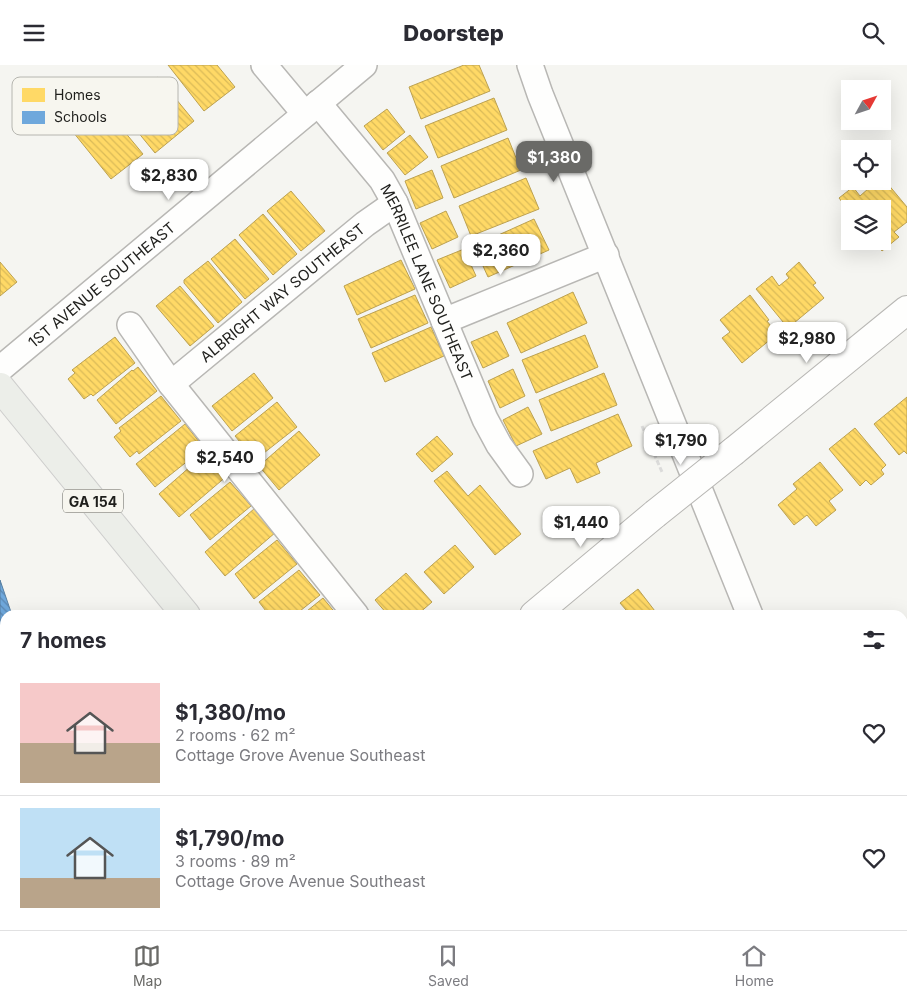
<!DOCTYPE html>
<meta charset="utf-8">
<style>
:root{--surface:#fff;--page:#f2f2f3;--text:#2b2b33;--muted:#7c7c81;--line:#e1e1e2;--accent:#6a6a67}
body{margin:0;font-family:Inter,sans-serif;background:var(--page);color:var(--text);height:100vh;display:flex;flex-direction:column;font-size:19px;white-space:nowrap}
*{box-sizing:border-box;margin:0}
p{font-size:16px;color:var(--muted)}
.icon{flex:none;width:28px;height:28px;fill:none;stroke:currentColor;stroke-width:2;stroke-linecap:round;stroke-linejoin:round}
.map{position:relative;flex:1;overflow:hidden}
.drawer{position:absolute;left:0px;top:545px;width:908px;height:320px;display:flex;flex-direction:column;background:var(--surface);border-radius:15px 15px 0 0;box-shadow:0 5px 20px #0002}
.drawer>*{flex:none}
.needle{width:32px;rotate:50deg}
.buttons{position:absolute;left:841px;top:15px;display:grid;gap:10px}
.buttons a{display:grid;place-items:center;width:50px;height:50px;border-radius:0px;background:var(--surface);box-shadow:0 5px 20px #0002;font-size:25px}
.price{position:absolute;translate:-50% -42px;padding:0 11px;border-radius:10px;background:#fff;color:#222;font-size:16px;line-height:32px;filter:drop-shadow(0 1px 2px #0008)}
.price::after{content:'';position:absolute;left:50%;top:30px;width:15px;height:11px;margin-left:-8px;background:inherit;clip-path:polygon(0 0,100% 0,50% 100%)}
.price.on{background:var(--accent);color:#fff}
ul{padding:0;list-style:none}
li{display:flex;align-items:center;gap:15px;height:125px;padding:0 20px}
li+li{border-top:1px solid var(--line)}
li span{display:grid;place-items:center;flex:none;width:140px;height:100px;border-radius:0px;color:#555}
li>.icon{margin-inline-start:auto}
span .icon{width:60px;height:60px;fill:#fffc;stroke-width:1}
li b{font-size:21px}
h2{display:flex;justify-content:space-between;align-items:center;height:60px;padding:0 20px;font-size:21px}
header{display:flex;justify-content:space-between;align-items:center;height:65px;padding:0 20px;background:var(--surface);font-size:22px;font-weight:800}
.tabs{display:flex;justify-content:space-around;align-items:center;height:70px;border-top:1px solid var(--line);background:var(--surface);font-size:14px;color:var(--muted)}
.tabs a{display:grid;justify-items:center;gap:2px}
.tabs .on{color:var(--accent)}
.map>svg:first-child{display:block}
.cemetery{fill:url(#cemetery-stones)}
.homes{fill:url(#homes-back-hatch);stroke:#bca150}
.schools{fill:url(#schools-back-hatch);stroke:#577fa2}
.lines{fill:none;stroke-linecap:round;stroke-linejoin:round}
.service-casing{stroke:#b8b7b4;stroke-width:15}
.minor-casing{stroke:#b8b7b4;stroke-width:28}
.tertiary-casing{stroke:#b8b7b4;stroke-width:30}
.primary-casing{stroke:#cececd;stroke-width:30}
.path{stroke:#dbdbda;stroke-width:3;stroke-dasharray:5 2.5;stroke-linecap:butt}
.service{stroke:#fefefd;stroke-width:12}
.minor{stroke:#fefefd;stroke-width:25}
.tertiary{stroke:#fefefd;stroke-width:28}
.primary{stroke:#eceee9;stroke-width:28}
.tertiary-bridge-casing{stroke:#b8b7b4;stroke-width:30;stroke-linecap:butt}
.tertiary-bridge{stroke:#fefefd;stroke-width:28}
.labels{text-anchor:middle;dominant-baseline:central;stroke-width:5;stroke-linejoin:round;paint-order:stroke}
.shield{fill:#f7f6ef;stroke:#60605b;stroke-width:1}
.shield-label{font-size:14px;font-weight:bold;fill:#1f1f1c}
.street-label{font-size:15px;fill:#1f1f1c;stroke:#f7f6ef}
.key{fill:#f7f6ef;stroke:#b6b6b0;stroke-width:1}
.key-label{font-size:14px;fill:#1f1f1c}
</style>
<header><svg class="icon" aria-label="menu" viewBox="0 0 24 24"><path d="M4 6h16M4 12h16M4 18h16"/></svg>Doorstep<svg class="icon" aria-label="search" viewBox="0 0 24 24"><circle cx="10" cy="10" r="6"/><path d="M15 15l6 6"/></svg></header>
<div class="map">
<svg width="907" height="865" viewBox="0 0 907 865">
<defs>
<pattern id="cemetery-stones" width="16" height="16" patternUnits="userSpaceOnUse" patternTransform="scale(1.25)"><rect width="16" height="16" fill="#f6d4c4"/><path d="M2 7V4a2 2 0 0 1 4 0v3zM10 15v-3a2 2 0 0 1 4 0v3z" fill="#d2b6a8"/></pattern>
<pattern id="homes-back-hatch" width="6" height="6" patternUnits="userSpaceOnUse" patternTransform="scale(1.25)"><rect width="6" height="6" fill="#ffd966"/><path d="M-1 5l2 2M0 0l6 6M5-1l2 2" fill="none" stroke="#daba58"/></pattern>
<pattern id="schools-back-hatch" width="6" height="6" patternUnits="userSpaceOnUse" patternTransform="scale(1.25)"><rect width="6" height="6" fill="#6fa8dc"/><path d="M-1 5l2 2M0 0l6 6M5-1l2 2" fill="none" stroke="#5b88b2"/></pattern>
</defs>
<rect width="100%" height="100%" fill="#f5f5f1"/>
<path class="cemetery" d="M 907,650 L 907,844 L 902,834 L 902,654 Z"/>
<path class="homes" d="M 168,0 L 217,0 L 235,22 L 204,46 Z
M 464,0 L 479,0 L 490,26 L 421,54 L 409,22 Z
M 158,12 L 194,56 L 155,88 L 119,44 Z
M 494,33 L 507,65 L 438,93 L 425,61 Z
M 104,42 L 143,89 L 111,114 L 73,67 Z
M 387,44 L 405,67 L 383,85 L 364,61 Z
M 410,70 L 428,92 L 405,110 L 387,88 Z
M 508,73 L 521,105 L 454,133 L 441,101 Z
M 432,105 L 443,133 L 416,144 L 405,116 Z
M 882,112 L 907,142 L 907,157 L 894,167 L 899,172 L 882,186 L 874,176 L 882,176 L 882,144 L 850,144 L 850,147 L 839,133 L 853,122 L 860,131 L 877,116 L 882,116 Z
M 526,113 L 539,144 L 471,171 L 459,141 Z
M 291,126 L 325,166 L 301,186 L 267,146 Z
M 446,146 L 458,172 L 432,184 L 420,158 Z
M 263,149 L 297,189 L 273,210 L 239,170 Z
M 534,154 L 549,185 L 488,212 L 474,181 Z
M 235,174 L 269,214 L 245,234 L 211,194 Z
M 464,184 L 476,211 L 450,223 L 437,195 Z
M 401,195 L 415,224 L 357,250 L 344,221 Z
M 208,196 L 242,237 L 218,258 L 184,218 L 184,215 Z
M 0,197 L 17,217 L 0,231 Z
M 799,197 L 816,218 L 813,220 L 824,233 L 788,263 L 756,224 L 772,211 L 779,221 L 789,213 L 786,209 Z
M 180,221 L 214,261 L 190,281 L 156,241 Z
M 573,227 L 587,258 L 521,288 L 507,258 Z
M 415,230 L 428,258 L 371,283 L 358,254 Z
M 750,230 L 769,255 L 767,256 L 777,269 L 742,298 L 722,273 L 730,267 L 720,255 Z
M 431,262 L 444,291 L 385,317 L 372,288 Z
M 497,266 L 509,291 L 483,303 L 471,277 Z
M 585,270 L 598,302 L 536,328 L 522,295 Z
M 115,272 L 135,298 L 93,331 L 91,329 L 84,334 L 68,314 L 75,308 L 72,305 Z
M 138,302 L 157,326 L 116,359 L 97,335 L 132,305 L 133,306 Z
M 513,304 L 525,331 L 500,343 L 488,316 Z
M 254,308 L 273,333 L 232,366 L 212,341 Z
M 604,308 L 617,340 L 551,366 L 539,335 Z
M 161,331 L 181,356 L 139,389 L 137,386 L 130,392 L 114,372 L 121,366 L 119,363 Z
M 907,332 L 907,389 L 904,386 L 899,390 L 874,359 Z
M 277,337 L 297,362 L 255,395 L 235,371 Z
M 528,342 L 542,369 L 516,381 L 503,355 Z
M 618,349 L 632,381 L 596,398 L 600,408 L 577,418 L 570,403 L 546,414 L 533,386 Z
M 185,359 L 204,383 L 155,422 L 136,399 Z
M 855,363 L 886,400 L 881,405 L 884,409 L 871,420 L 866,415 L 860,421 L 829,384 Z
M 299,366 L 320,390 L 279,425 L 259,401 Z
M 437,371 L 453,389 L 432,407 L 416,389 Z
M 207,387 L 228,410 L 179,452 L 159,429 Z
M 820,397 L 843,425 L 829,436 L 836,445 L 816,461 L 807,450 L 794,460 L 778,440 L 797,424 L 793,419 Z
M 447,406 L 468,431 L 480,420 L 521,469 L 495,490 L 434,416 Z
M 230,417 L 251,441 L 210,475 L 190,450 Z
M 255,443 L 276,467 L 225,511 L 205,487 Z
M 277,475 L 297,499 L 254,534 L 235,509 Z
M 455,480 L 474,502 L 444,529 L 424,507 Z
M 299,505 L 320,530 L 295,550 L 269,550 L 259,537 Z
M 406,508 L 432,537 L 417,550 L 388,550 L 375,535 Z
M 638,524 L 658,550 L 620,550 L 626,545 L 620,538 Z
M 323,533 L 337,550 L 302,550 Z
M 539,860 L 589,860 L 590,862 L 586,865 L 534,865 Z
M 713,860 L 760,860 L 764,865 L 718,865 Z
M 788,860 L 805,860 L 799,865 L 793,865 Z"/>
<path class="schools" d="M 0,515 L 12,550 L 5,550 L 5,727 L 0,728 Z"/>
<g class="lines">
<g class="service-casing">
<path id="service" d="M 902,757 L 907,753"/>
</g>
<g class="minor-casing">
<g id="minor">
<path d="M 264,0 L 305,49"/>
<path d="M 530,0 L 540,29 L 750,550"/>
<path id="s1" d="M 318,38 L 382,115 L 395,138 L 485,354 L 499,380 L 520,409"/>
<path d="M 444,256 L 606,190"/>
<path d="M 130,260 L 171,319 L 356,550"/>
<path id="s2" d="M 0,304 L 364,0"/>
<path id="s3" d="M 171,319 L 365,159 L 395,138"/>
<path d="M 879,860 L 881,865"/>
</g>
</g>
<g class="tertiary-casing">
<path id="tertiary" d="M 734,386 L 907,245
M 534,550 L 655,449
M 159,865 L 165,860"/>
</g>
<g class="primary-casing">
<path id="primary" d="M 0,322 L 186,550
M 439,860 L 444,865"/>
</g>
<path class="path" d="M 642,361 L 662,407"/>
<use href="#service" class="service"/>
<use href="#minor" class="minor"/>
<use href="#tertiary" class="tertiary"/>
<use href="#primary" class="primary"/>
<g class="tertiary-bridge-casing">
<path id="tertiary-bridge" d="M 655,449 L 734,386"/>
</g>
<use href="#tertiary-bridge" class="tertiary-bridge"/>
</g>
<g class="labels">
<rect class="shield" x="63" y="424.5" width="60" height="23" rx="4"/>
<g class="shield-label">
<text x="93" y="436">GA 154</text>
</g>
<g class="street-label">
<text stroke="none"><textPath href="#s1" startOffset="212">MERRILEE LANE SOUTHEAST</textPath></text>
<text stroke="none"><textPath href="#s2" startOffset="132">1ST AVENUE SOUTHEAST</textPath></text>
<text stroke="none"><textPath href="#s3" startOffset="144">ALBRIGHT WAY SOUTHEAST</textPath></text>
</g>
</g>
<rect x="12" y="12" width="166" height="58" rx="8" class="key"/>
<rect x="22" y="23" width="23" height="14" fill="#ffd966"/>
<rect x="22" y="46" width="23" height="13" fill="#6fa8dc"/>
<g class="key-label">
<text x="54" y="35">Homes</text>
<text x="54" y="57">Schools</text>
</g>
</svg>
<div class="buttons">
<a><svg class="needle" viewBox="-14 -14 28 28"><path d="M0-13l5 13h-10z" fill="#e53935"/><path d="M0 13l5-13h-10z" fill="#7c7c81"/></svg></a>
<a><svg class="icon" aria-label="locate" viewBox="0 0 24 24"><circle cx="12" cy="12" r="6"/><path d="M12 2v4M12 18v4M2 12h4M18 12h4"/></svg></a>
<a><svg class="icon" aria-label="layers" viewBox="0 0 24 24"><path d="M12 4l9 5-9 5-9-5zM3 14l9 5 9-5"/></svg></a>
</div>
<b class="price on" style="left:554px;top:118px">$1,380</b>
<b class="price" style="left:169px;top:136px">$2,830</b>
<b class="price" style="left:501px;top:211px">$2,360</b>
<b class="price" style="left:807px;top:299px">$2,980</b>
<b class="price" style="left:681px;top:401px">$1,790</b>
<b class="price" style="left:225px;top:418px">$2,540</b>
<b class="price" style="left:581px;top:483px">$1,440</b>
<section class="drawer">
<h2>7 homes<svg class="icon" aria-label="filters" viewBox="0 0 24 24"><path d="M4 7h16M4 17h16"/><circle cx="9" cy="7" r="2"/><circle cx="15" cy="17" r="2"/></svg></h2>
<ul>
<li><span style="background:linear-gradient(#f6c9c9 60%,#b9a48a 0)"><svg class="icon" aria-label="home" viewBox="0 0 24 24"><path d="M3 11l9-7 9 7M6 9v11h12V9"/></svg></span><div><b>$1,380/mo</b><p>2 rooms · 62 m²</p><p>Cottage Grove Avenue Southeast</p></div><svg class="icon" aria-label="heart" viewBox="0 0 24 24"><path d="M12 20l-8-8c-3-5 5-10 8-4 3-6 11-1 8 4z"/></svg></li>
<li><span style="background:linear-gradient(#bfe0f5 70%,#b9a48a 0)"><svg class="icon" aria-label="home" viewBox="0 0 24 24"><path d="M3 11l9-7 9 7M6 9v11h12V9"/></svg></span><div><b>$1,790/mo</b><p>3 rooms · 89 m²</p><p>Cottage Grove Avenue Southeast</p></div><svg class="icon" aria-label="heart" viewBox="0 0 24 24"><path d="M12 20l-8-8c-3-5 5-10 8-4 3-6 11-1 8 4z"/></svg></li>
</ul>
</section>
</div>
<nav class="tabs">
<a class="on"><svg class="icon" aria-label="map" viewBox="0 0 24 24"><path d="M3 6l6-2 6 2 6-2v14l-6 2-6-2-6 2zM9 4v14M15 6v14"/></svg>Map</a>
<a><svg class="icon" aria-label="saved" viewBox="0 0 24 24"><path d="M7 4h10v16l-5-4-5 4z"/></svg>Saved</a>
<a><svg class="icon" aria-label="home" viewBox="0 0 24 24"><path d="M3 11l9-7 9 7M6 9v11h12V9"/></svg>Home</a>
</nav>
